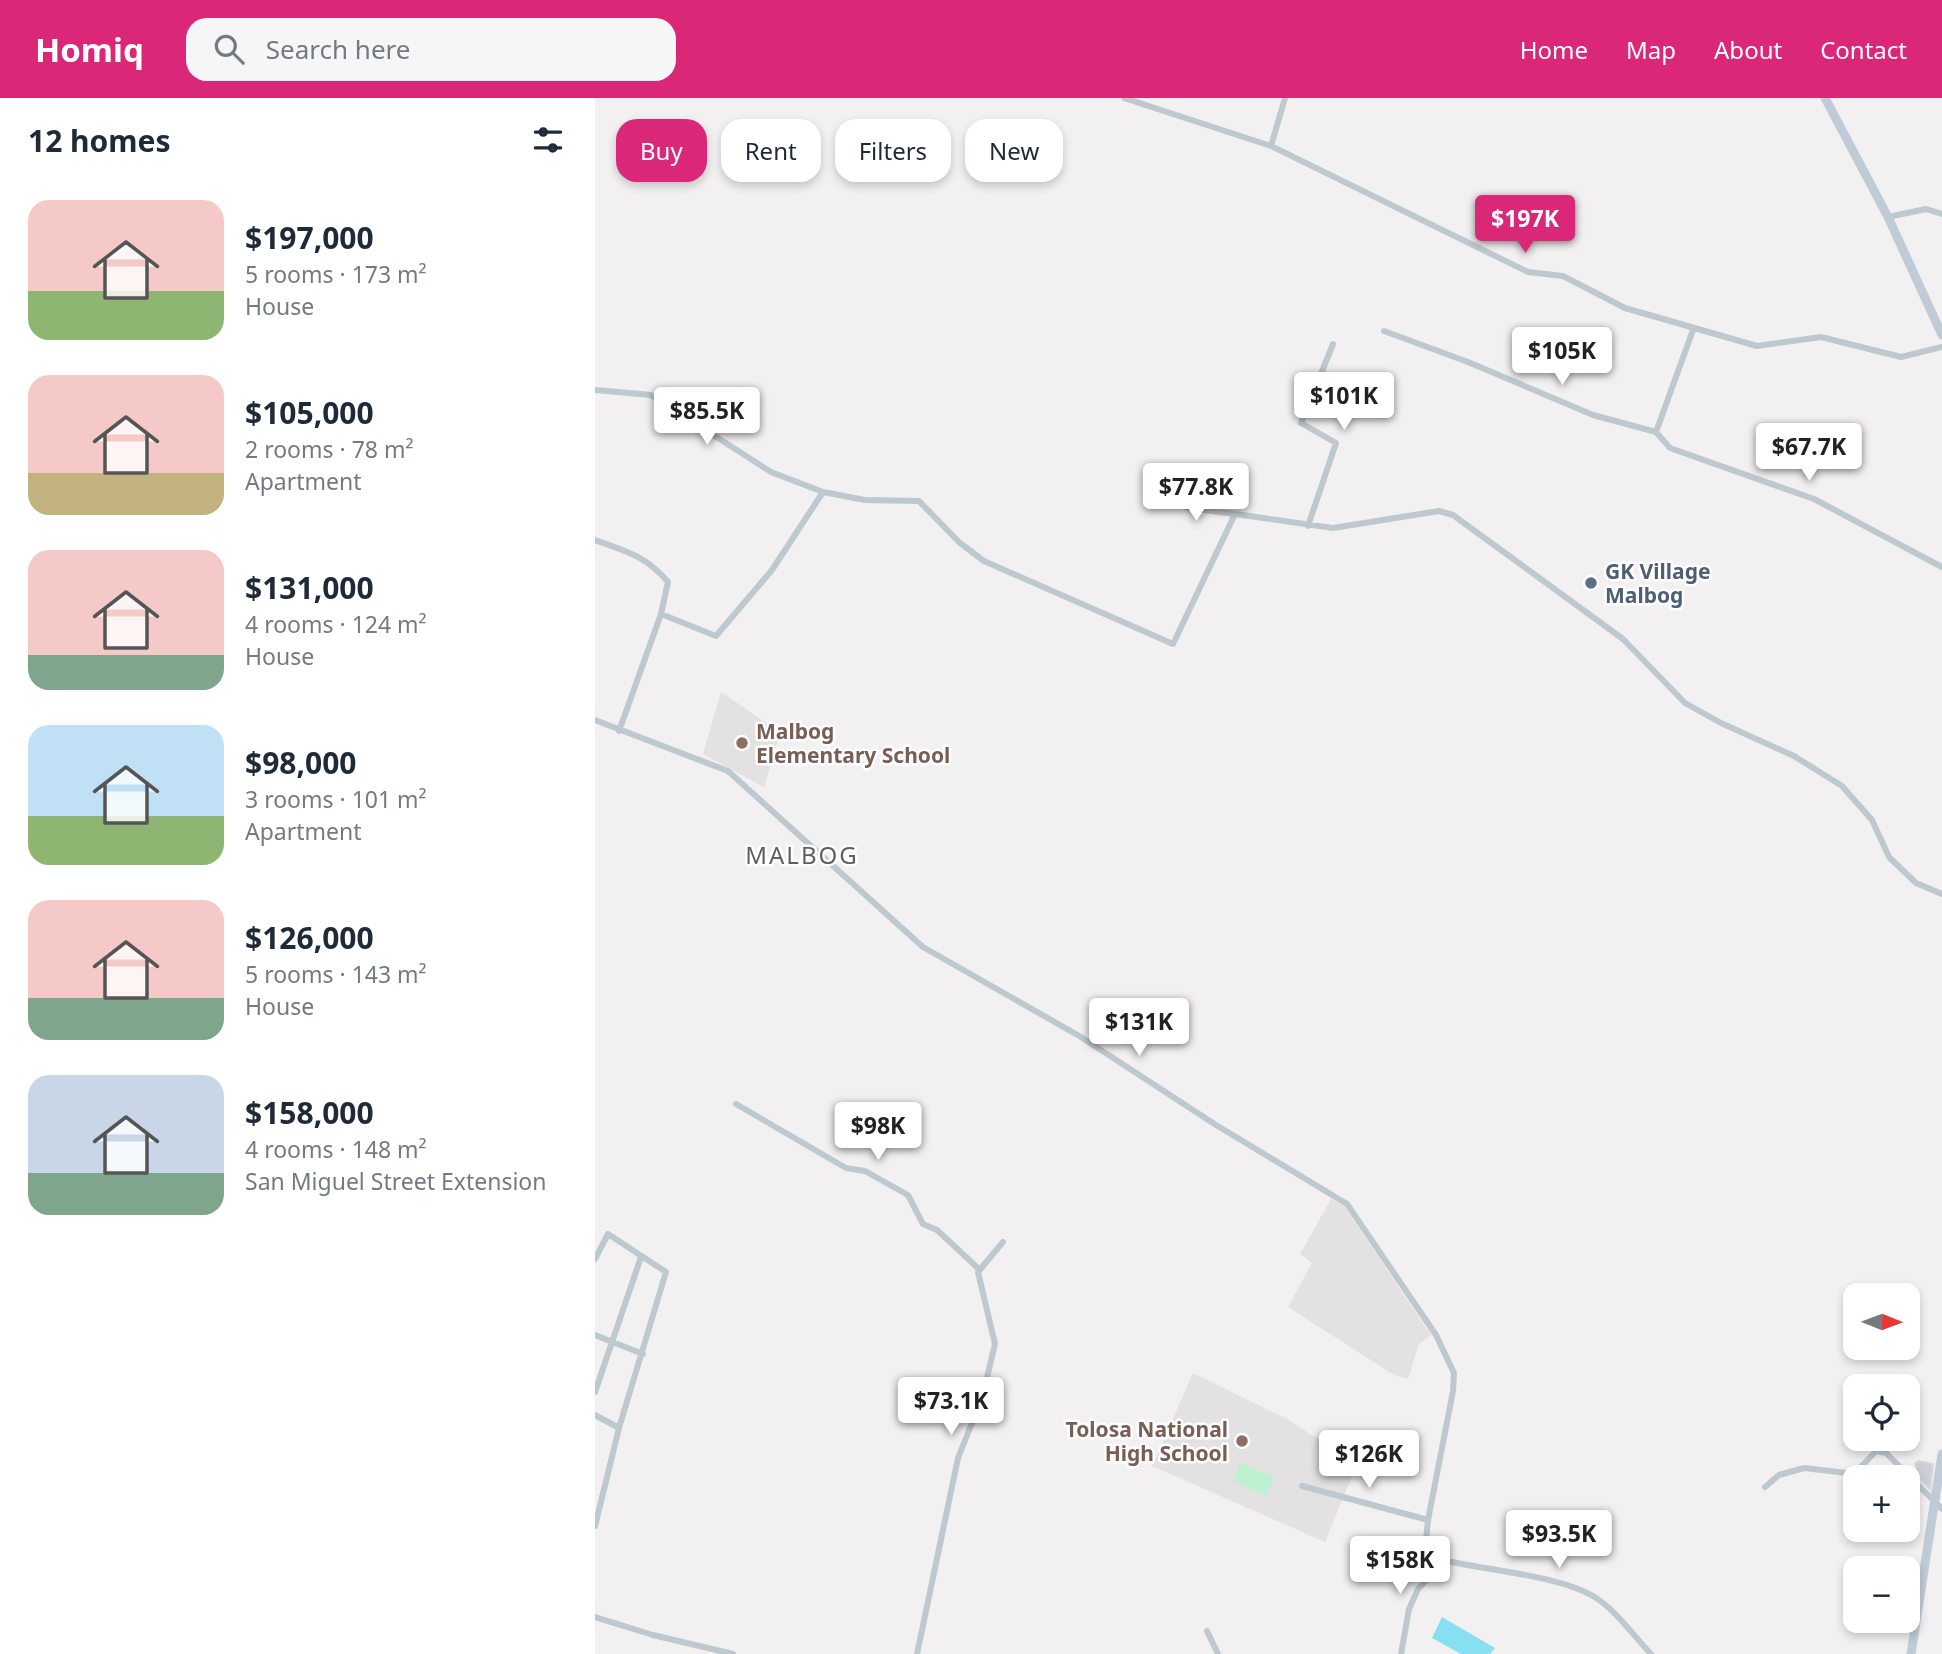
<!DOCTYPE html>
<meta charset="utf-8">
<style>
:root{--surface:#fff;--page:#f6f6f7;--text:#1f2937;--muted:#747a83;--accent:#db2777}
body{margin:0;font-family:"Noto Sans",sans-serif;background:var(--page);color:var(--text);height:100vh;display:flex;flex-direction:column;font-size:26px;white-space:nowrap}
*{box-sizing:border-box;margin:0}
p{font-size:23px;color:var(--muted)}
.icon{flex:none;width:38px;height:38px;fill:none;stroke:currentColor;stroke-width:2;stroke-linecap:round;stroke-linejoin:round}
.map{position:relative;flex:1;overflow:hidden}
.details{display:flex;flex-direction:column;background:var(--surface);width:595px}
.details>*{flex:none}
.hud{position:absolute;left:21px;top:21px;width:665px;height:63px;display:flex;gap:14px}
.needle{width:46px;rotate:91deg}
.tools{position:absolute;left:1248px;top:1185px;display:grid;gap:14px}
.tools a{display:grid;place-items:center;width:77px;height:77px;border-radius:14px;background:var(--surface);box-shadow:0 4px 10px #0003;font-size:35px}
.price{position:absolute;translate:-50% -60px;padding:0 16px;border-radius:7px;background:#fff;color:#222;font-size:23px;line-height:46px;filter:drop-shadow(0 2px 4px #0008)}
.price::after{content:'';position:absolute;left:50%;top:42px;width:21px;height:16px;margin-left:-10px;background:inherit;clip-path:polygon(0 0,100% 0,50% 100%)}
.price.selected{background:var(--accent);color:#fff}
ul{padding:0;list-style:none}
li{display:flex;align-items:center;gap:21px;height:175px;padding:0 28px}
li span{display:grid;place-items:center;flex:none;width:196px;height:140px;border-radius:21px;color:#555}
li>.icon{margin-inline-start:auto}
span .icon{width:84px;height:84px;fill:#fffc;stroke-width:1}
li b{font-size:30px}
h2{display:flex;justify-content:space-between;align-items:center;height:84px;padding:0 28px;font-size:30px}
.pill{padding:0 24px;border-radius:21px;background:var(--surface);box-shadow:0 4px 10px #0003;font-size:24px;line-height:63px}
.pill.selected{background:var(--accent);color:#fff}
header{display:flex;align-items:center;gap:42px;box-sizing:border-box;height:98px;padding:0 35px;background:var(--accent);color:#fff}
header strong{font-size:33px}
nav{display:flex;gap:38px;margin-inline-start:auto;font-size:24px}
.search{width:490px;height:63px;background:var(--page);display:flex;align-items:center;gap:18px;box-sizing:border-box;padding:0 24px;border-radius:21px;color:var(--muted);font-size:26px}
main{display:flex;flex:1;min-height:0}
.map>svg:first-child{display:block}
.education{fill:#e3e1e2}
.green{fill:#bcf2cf}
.water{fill:#87dff1}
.building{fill:#cccfd5;stroke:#d3d6db;stroke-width:2}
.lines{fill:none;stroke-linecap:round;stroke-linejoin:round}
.street{stroke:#bdc8cf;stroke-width:6}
.secondary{stroke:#bfccd7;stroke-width:9}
.service-dot{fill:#5c6f8a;stroke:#fff;stroke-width:2.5}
.education-dot{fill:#8d6e63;stroke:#fff;stroke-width:2.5}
.labels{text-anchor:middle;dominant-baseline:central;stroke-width:5;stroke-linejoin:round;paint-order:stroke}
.service-label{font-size:21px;font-weight:bold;fill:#4e5e75;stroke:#fff;text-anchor:start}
.education-label{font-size:21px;font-weight:bold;fill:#785e54;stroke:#fff;text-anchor:start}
.quarter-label{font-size:24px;letter-spacing:2px;fill:#5c6065;stroke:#fff}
</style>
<header>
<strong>Homiq</strong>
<div class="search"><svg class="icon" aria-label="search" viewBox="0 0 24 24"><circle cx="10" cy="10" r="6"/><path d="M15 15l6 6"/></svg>Search here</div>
<nav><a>Home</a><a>Map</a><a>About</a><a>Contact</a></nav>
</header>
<main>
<section class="details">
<h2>12 homes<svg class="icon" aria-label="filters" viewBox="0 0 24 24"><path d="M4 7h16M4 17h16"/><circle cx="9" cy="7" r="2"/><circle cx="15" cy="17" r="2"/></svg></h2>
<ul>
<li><span style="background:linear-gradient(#f6c9c9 65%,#8fb573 0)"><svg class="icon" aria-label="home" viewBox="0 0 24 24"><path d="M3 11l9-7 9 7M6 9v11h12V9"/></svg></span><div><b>$197,000</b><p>5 rooms · 173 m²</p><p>House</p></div></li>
<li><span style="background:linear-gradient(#f6c9c9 70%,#c2b280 0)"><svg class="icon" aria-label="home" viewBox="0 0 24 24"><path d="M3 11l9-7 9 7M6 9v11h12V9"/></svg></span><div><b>$105,000</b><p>2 rooms · 78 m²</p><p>Apartment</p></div></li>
<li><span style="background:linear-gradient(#f6c9c9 75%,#7fa58c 0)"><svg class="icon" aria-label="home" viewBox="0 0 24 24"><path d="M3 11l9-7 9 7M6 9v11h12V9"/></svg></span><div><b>$131,000</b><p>4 rooms · 124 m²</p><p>House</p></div></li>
<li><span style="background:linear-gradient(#bfe0f5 65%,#8fb573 0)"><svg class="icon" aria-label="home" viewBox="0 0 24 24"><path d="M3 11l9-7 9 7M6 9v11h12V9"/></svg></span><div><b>$98,000</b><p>3 rooms · 101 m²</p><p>Apartment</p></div></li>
<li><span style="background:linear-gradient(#f6c9c9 70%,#7fa58c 0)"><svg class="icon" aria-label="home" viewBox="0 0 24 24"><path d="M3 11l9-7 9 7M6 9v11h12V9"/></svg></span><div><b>$126,000</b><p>5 rooms · 143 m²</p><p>House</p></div></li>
<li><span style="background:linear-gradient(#c9d6e8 70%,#7fa58c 0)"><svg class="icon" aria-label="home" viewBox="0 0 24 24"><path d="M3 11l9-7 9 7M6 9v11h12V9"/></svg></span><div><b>$158,000</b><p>4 rooms · 148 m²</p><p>San Miguel Street Extension</p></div></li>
</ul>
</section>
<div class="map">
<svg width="1347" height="1556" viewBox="0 0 1347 1556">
<rect width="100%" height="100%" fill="#f2f0f0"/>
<path class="education" d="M 126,594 L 185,634 L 169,689 L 108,656 Z
M 736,1101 L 749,1108 L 836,1237 L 824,1246 L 813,1281 L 799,1277 L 693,1209 L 717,1165 L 705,1156 Z
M 598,1275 L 692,1321 L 762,1366 L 730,1444 L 557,1368 Z"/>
<path class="green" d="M 645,1365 L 679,1379 L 671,1397 L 638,1383 Z"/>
<path class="water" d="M 847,1519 L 900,1550 L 895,1556 L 866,1556 L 837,1540 Z"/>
<path class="building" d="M 1323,1363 L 1338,1366 L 1335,1391 L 1318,1374 L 1322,1369 L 1320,1366 Z"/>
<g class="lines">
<path class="street" d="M 529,0 L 676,48 L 933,174 L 968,178 L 1030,210 L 1162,248 L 1226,239 L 1306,259 L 1347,249
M 676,48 L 690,0
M 1293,119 L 1331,111 L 1347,116
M 789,233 L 873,264 L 998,317 L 1061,334 L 1098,232
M 0,292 L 56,297 L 176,374 L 228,394
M 1061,334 L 1075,350 L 1219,401 L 1347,469
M 573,398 L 593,410 L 640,416
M 713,428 L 741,345 L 706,325 L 738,246
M 0,442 C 31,453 51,458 73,484 L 66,516 L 24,633
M 66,516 L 121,538 L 177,472 L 228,394 L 270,402 L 324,403 L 365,445 L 389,463 L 578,546 L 640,416 L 738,430 L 844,413 L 858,417 L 1028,541 L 1090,605 L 1126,625 L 1199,658 L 1247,688 L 1277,722 L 1294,759 L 1321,785 L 1347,796
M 0,622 L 133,673 L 328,849 L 486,939 L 621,1027 L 752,1106 L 841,1237 L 859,1275 L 858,1293 L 833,1422 L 830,1453 L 839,1460 C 884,1472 960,1476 998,1498 C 1020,1511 1038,1537 1056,1556
M 141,1006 L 251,1070 L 270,1073 L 313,1097 L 328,1126 L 342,1132 L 385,1172
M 0,1161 L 13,1136 L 71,1174 L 24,1330 L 0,1428
M 0,1237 L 48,1256
M 0,1294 L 46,1159
M 0,1317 L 24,1330
M 707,1388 L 833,1422
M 1170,1389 L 1184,1377 L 1209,1370 L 1252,1375 L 1263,1372 L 1281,1353 L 1291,1355 L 1347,1411
M 0,1519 L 58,1537 L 138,1556
M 612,1533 L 623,1556
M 322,1556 L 363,1360 L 387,1300 L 400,1246 L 383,1174 L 408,1144
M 806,1556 L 814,1511 L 823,1491 L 850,1463"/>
<path class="secondary" d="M 1230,0 L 1293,119 L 1347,237
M 1316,1556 L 1347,1356"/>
</g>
<circle class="service-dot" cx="996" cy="485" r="7"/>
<g class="education-dot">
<circle cx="147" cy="645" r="7"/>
<circle cx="647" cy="1343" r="7"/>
</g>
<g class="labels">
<g class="service-label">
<text x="1010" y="473">GK Village<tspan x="1010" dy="24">Malbog</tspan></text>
</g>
<g class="education-label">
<text x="161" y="633">Malbog<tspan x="161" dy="24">Elementary School</tspan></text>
<text x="633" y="1331" text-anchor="end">Tolosa National<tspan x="633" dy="24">High School</tspan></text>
</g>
<g class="quarter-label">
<text x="207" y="756">MALBOG</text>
</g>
</g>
</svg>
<div class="tools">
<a><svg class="needle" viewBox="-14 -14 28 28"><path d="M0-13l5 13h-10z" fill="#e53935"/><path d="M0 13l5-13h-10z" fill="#747a83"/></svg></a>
<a><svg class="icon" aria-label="locate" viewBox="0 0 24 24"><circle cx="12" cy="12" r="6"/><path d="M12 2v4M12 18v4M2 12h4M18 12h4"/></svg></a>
<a>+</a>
<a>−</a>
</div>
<b class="price selected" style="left:930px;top:157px">$197K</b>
<b class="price" style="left:967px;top:289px">$105K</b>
<b class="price" style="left:749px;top:334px">$101K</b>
<b class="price" style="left:112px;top:349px">$85.5K</b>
<b class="price" style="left:1214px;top:385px">$67.7K</b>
<b class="price" style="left:601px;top:425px">$77.8K</b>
<b class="price" style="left:544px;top:960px">$131K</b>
<b class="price" style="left:283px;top:1064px">$98K</b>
<b class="price" style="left:356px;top:1339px">$73.1K</b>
<b class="price" style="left:774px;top:1392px">$126K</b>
<b class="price" style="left:964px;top:1472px">$93.5K</b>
<b class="price" style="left:805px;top:1498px">$158K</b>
<div class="hud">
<a class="pill selected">Buy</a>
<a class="pill">Rent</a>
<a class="pill">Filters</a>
<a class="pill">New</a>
</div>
</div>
</main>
